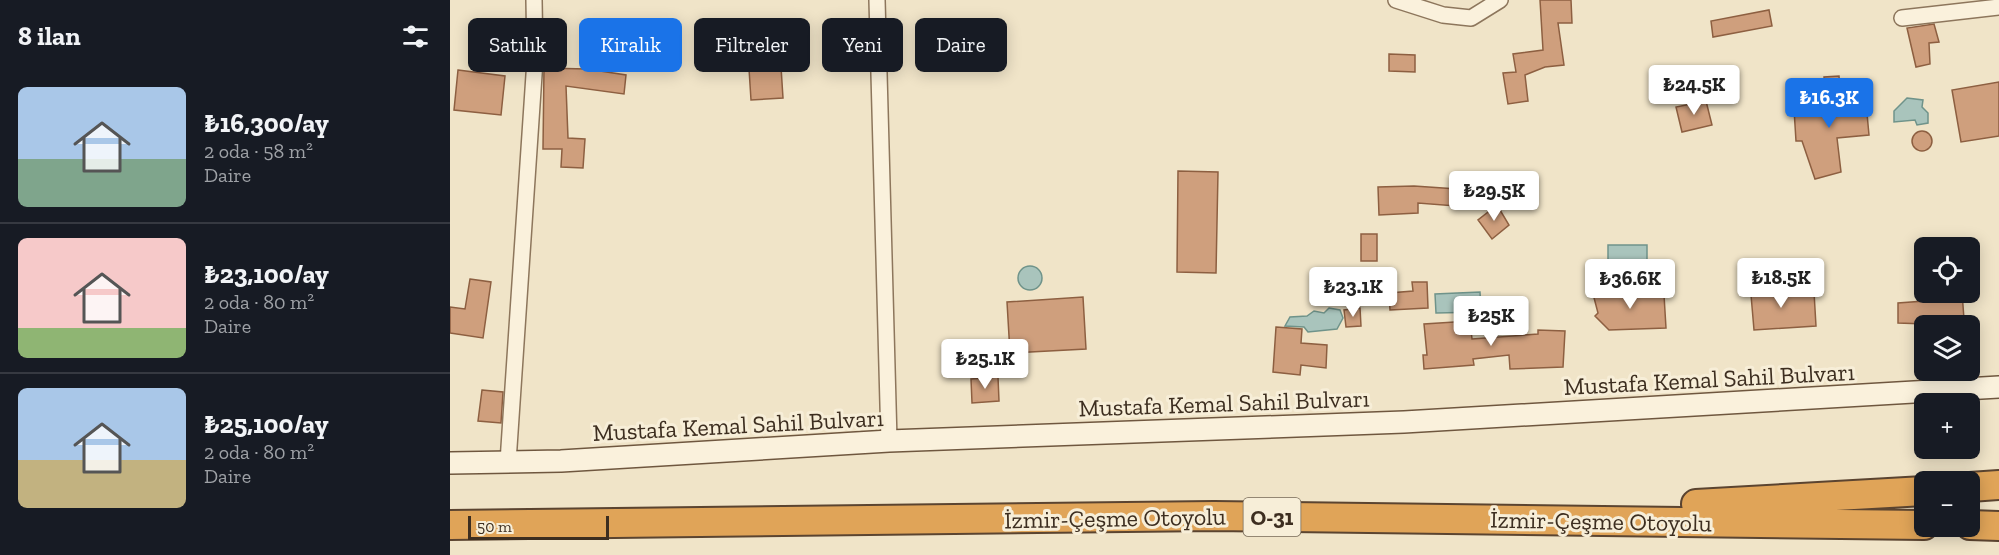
<!DOCTYPE html>
<html lang="tr">
<meta charset="utf-8">
<style>
:root{--surface:#171b24;--page:#20242c;--text:#f1f3f6;--muted:#9ea1a6;--line:#363941;--accent:#1a73e8}
body{margin:0;font-family:"Zilla Slab",serif;background:var(--page);color:var(--text);height:100vh;display:flex;flex-direction:column;font-size:22px;white-space:nowrap}
*{box-sizing:border-box;margin:0}
p{font-size:20px;color:var(--muted)}
.icon{flex:none;width:33px;height:33px;fill:none;stroke:currentColor;stroke-width:2;stroke-linecap:round;stroke-linejoin:round}
.map{position:relative;flex:1;overflow:hidden}
.drawer{display:flex;flex-direction:column;background:var(--surface);width:450px}
.drawer>*{flex:none}
.guide{position:absolute;left:18px;top:18px;width:570px;height:54px;display:flex;gap:12px}
.controls{position:absolute;left:1464px;top:237px;display:grid;gap:12px}
.controls a{display:grid;place-items:center;width:66px;height:66px;border-radius:9px;background:var(--surface);box-shadow:0 3px 15px #0003;font-size:30px}
.scale{position:absolute;left:18px;bottom:15px;width:141px;box-sizing:border-box;padding-left:6px;border:3px solid #3d2e20;border-top:0;font-size:16px;line-height:21px;white-space:nowrap;color:#3d2e20;-webkit-text-stroke:4px #f7eed8;paint-order:stroke}
.price{position:absolute;translate:-50% -51px;padding:0 14px;border-radius:6px;background:#fff;color:#222;font-size:20px;line-height:39px;filter:drop-shadow(0 2px 3px #0008)}
.price::after{content:'';position:absolute;left:50%;top:36px;width:18px;height:14px;margin-left:-9px;background:inherit;clip-path:polygon(0 0,100% 0,50% 100%)}
.price.current{background:var(--accent);color:#fff}
ul{padding:0;list-style:none}
li{display:flex;align-items:center;gap:18px;height:150px;padding:0 18px}
li+li{border-top:2px solid var(--line)}
li span{display:grid;place-items:center;flex:none;width:168px;height:120px;border-radius:9px;color:#555}
li>.icon{margin-inline-start:auto}
span .icon{width:72px;height:72px;fill:#fffc;stroke-width:1}
li b{font-size:26px}
h2{display:flex;justify-content:space-between;align-items:center;height:72px;padding:0 18px;font-size:26px}
.tag{padding:0 21px;border-radius:9px;background:var(--surface);box-shadow:0 3px 15px #0003;font-size:21px;line-height:54px}
.tag.current{background:var(--accent);color:#fff}
main{display:flex;flex:1;min-height:0}
.map>svg:first-child{display:block}
.water{fill:#a9c4bc;stroke:#6f938a;stroke-width:1.5}
.building{fill:#cf9f7d;stroke:#8d5f41;stroke-width:1.5}
.lines{fill:none;stroke-linecap:round;stroke-linejoin:round}
.street-casing{stroke:#8d765c;stroke-width:18}
.secondary-casing{stroke:#6f573f;stroke-width:24}
.highway-casing{stroke:#5b4430;stroke-width:32}
.street{stroke:#faf1dc;stroke-width:15}
.secondary{stroke:#faf1dc;stroke-width:21}
.highway{stroke:#e0a458;stroke-width:28}
.labels{text-anchor:middle;dominant-baseline:central;stroke-width:6;stroke-linejoin:round;paint-order:stroke}
.shield{fill:#f7eed8;stroke:#756857;stroke-width:1.5}
.shield-label{font-size:22px;font-weight:bold;fill:#3d2e20}
.street-label{font-size:24px;fill:#3d2e20;stroke:#f7eed8}
</style>
<main>
<section class="drawer">
<h2>8 ilan<svg class="icon" aria-label="filters" viewBox="0 0 24 24"><path d="M4 7h16M4 17h16"/><circle cx="9" cy="7" r="2"/><circle cx="15" cy="17" r="2"/></svg></h2>
<ul>
<li><span style="background:linear-gradient(#a9c7e8 60%,#7fa58c 0)"><svg class="icon" aria-label="home" viewBox="0 0 24 24"><path d="M3 11l9-7 9 7M6 9v11h12V9"/></svg></span><div><b>₺16,300/ay</b><p>2 oda · 58 m²</p><p>Daire</p></div></li>
<li><span style="background:linear-gradient(#f6c9c9 75%,#8fb573 0)"><svg class="icon" aria-label="home" viewBox="0 0 24 24"><path d="M3 11l9-7 9 7M6 9v11h12V9"/></svg></span><div><b>₺23,100/ay</b><p>2 oda · 80 m²</p><p>Daire</p></div></li>
<li><span style="background:linear-gradient(#a9c7e8 60%,#c2b280 0)"><svg class="icon" aria-label="home" viewBox="0 0 24 24"><path d="M3 11l9-7 9 7M6 9v11h12V9"/></svg></span><div><b>₺25,100/ay</b><p>2 oda · 80 m²</p><p>Daire</p></div></li>
</ul>
</section>
<div class="map">
<svg width="1549" height="555" viewBox="0 0 1549 555">
<rect width="100%" height="100%" fill="#f0e4c8"/>
<path class="water" d="M 38,27 L 51,30 L 47,63 L 35,62 Z
M 1457,98 L 1473,100 L 1472,107 L 1478,113 L 1478,123 L 1467,125 L 1465,120 L 1444,122 L 1444,111 Z
M 1158,245 L 1197,245 L 1197,269 L 1158,269 Z
M568 278a12 12 0 1 1 24 0a12 12 0 1 1-24 0Z
M 1030,292 L 1031,312 L 986,313 L 985,294 Z
M 879,308 L 890,310 L 893,318 L 887,329 L 858,332 L 854,327 L 835,326 L 840,317 L 857,316 L 864,311 L 874,313 Z"/>
<path class="building" d="M 1090,0 L 1121,0 L 1122,23 L 1108,23 L 1114,65 L 1095,67 L 1075,75 L 1078,101 L 1058,104 L 1053,73 L 1066,72 L 1063,54 L 1093,50 Z
M 1319,10 L 1322,26 L 1263,37 L 1261,21 Z
M 1484,24 L 1489,42 L 1479,43 L 1480,64 L 1466,67 L 1457,28 Z
M 330,51 L 333,98 L 301,100 L 298,53 Z
M 939,54 L 965,55 L 965,72 L 939,71 Z
M 94,68 L 137,69 L 176,75 L 174,94 L 116,86 L 118,138 L 135,139 L 133,168 L 111,167 L 112,149 L 93,149 Z
M 8,70 L 55,76 L 51,115 L 4,110 Z
M 1389,76 L 1391,105 L 1416,103 L 1419,135 L 1387,138 L 1391,172 L 1365,179 L 1352,141 L 1346,141 L 1344,109 L 1376,106 L 1374,77 Z
M 1549,82 L 1549,136 L 1511,142 L 1502,90 Z
M 1256,101 L 1262,125 L 1232,132 L 1226,107 Z
M1462 141a10 10 0 1 1 20 0a10 10 0 1 1-20 0Z
M 728,171 L 768,172 L 766,273 L 727,272 Z
M 964,186 L 1007,189 L 1006,206 L 968,203 L 968,213 L 929,215 L 928,187 Z
M 1047,205 L 1059,225 L 1042,239 L 1028,220 Z
M 911,234 L 927,234 L 927,261 L 911,261 Z
M 20,279 L 41,282 L 33,338 L 0,333 L 0,307 L 15,309 Z
M 962,282 L 977,282 L 978,308 L 940,310 L 939,293 L 963,291 Z
M 1315,282 L 1316,292 L 1341,290 L 1342,294 L 1364,292 L 1366,326 L 1304,330 L 1300,283 Z
M 1142,290 L 1214,295 L 1216,328 L 1159,330 L 1145,316 L 1148,313 Z
M 1488,292 L 1512,292 L 1514,319 L 1476,324 L 1448,323 L 1448,303 L 1488,300 Z
M 633,297 L 636,349 L 560,353 L 557,302 Z
M 910,308 L 911,326 L 896,327 L 894,310 Z
M 1020,321 L 1022,339 L 1088,334 L 1088,330 L 1115,331 L 1113,367 L 1060,369 L 1059,355 L 1023,359 L 1024,365 L 974,369 L 973,355 L 977,355 L 974,324 Z
M 826,327 L 852,329 L 851,343 L 877,345 L 876,368 L 851,365 L 850,375 L 823,372 Z
M 548,377 L 549,401 L 522,403 L 521,379 Z
M 32,390 L 53,392 L 51,423 L 28,421 Z"/>
<g class="lines">
<g class="street-casing">
<path id="street" d="M 427,0 L 439,441
M 946,0 L 993,15 L 1021,18 L 1050,0
M 1452,18 L 1549,7
M 58,462 L 85,60 L 84,0"/>
</g>
<g class="secondary-casing">
<path id="secondary" d="M 0,463 L 111,461 L 439,441 L 954,422 L 1549,387"/>
</g>
<g class="highway-casing">
<path id="highway" d="M 1520,487 L 1549,485
M 1246,504 L 1474,491
M 0,525 L 764,516 L 1474,525
M 1520,525 L 1549,526"/>
</g>
<use href="#street" class="street"/>
<use href="#secondary" class="secondary"/>
<use href="#highway" class="highway"/>
</g>
<g class="labels">
<rect class="shield" x="793.5" y="498" width="57" height="38" rx="4.5"/>
<g class="shield-label">
<text x="822" y="517">O-31</text>
</g>
<g class="street-label">
<text transform="translate(1259 379) rotate(-3)">Mustafa Kemal Sahil Bulvarı</text>
<text transform="translate(774 403) rotate(-2)">Mustafa Kemal Sahil Bulvarı</text>
<text transform="translate(288 425) rotate(-3)">Mustafa Kemal Sahil Bulvarı</text>
<text transform="translate(665 518) rotate(-1)">İzmir-Çeşme Otoyolu</text>
<text transform="translate(1151 521) rotate(1)">İzmir-Çeşme Otoyolu</text>
</g>
</g>
</svg>
<div class="controls">
<a><svg class="icon" aria-label="locate" viewBox="0 0 24 24"><circle cx="12" cy="12" r="6"/><path d="M12 2v4M12 18v4M2 12h4M18 12h4"/></svg></a>
<a><svg class="icon" aria-label="layers" viewBox="0 0 24 24"><path d="M12 4l9 5-9 5-9-5zM3 14l9 5 9-5"/></svg></a>
<a>+</a>
<a>−</a>
</div>
<div class="scale">50 m</div>
<b class="price" style="left:1244px;top:116px">₺24.5K</b>
<b class="price current" style="left:1379px;top:129px">₺16.3K</b>
<b class="price" style="left:1044px;top:222px">₺29.5K</b>
<b class="price" style="left:1331px;top:309px">₺18.5K</b>
<b class="price" style="left:1180px;top:310px">₺36.6K</b>
<b class="price" style="left:903px;top:318px">₺23.1K</b>
<b class="price" style="left:1041px;top:347px">₺25K</b>
<b class="price" style="left:535px;top:390px">₺25.1K</b>
<div class="guide">
<a class="tag">Satılık</a>
<a class="tag current">Kiralık</a>
<a class="tag">Filtreler</a>
<a class="tag">Yeni</a>
<a class="tag">Daire</a>
</div>
</div>
</main>
